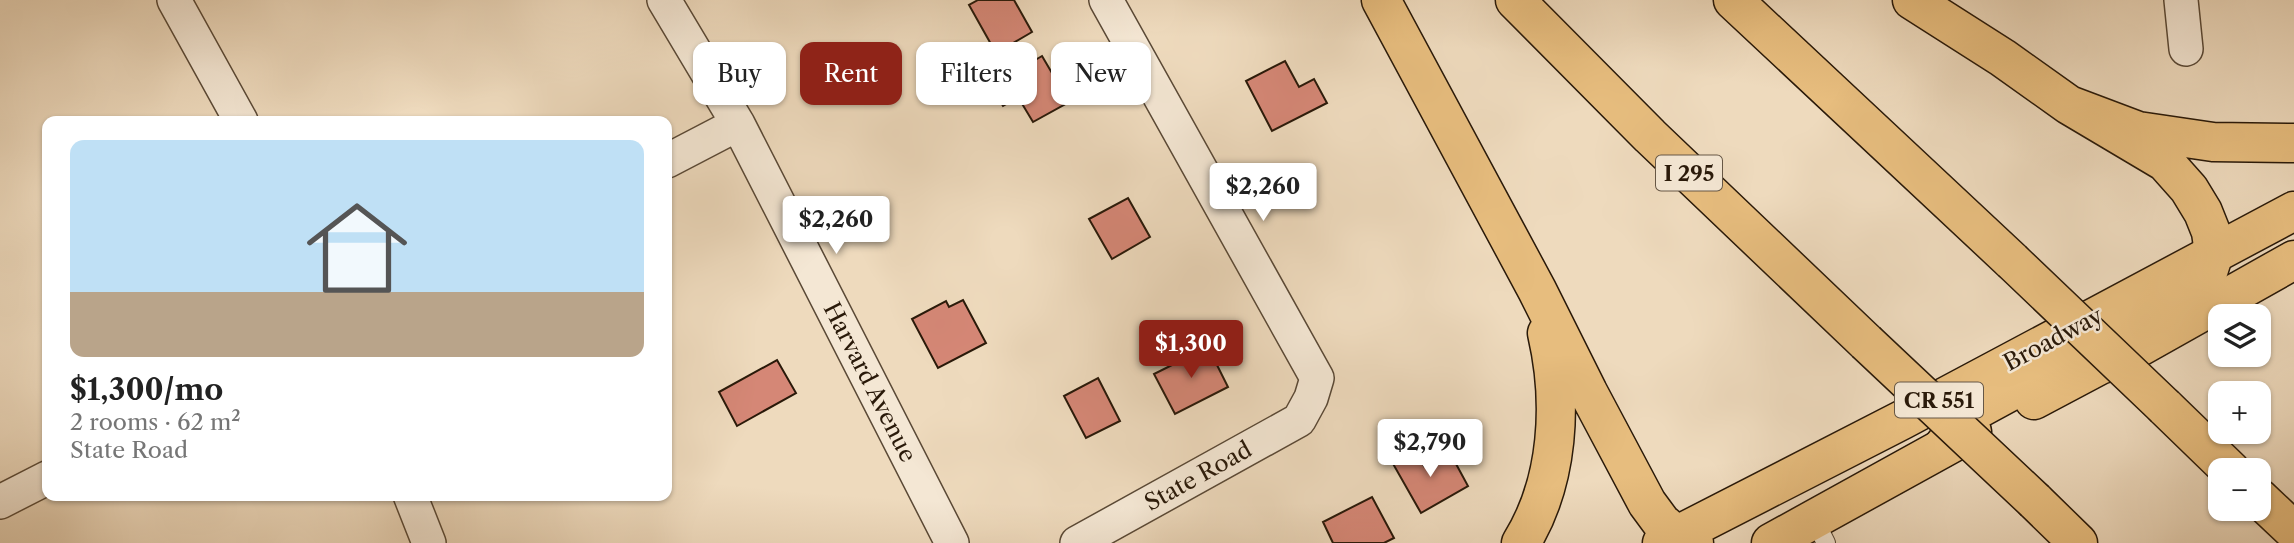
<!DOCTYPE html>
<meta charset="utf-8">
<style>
:root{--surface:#fff;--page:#f2f2f2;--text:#222;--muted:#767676;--accent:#8f2418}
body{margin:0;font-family:"Libre Caslon Text",serif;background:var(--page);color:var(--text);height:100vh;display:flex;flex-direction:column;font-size:26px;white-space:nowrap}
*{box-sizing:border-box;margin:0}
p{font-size:23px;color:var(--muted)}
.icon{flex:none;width:38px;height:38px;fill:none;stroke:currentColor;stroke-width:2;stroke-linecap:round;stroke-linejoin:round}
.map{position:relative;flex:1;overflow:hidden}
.sheet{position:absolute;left:42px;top:116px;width:630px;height:385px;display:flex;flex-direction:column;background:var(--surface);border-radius:14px;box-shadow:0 2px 5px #0004}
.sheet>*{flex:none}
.guide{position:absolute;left:693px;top:42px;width:665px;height:63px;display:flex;gap:14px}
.buttons{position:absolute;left:2208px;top:304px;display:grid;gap:14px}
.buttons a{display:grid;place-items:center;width:63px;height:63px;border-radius:14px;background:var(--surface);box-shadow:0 2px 5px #0004;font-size:35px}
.price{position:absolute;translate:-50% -60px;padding:0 16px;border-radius:7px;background:#fff;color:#222;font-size:23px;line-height:46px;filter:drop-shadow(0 2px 4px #0008)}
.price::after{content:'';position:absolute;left:50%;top:42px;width:21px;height:16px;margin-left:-10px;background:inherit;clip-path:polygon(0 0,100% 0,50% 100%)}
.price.on{background:var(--accent);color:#fff}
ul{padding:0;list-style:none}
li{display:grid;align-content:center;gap:14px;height:371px;padding:0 28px}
li span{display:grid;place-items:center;height:217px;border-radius:14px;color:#555}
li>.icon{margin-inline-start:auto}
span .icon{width:126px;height:126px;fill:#fffc;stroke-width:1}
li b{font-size:30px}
.chip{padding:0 24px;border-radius:14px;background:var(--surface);box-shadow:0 2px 5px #0004;font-size:24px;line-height:63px}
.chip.on{background:var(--accent);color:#fff}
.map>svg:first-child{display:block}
.building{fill:#d58776;stroke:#291909;stroke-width:2}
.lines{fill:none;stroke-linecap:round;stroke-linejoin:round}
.lane-casing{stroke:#5a4936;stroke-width:20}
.street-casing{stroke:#5a4936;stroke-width:36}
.primary-casing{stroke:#291909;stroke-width:41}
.highway-casing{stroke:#291909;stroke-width:41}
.lane{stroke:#f4e7d4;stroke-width:18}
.street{stroke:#f4e7d4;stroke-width:33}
.primary{stroke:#e7bd7e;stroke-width:38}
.highway{stroke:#e7bd7e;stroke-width:38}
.highway-bridge-casing{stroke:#291909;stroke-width:41;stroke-linecap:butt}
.highway-bridge{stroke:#e7bd7e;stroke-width:38}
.labels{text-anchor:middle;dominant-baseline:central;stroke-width:5;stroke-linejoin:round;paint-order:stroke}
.shield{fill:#f4e7d4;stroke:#665746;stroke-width:2}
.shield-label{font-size:21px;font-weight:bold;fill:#291909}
.street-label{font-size:23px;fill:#291909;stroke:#f4e7d4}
</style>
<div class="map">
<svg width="2294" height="543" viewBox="0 0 2294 543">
<rect width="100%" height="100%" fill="#eedabd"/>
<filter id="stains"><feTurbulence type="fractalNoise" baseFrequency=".00286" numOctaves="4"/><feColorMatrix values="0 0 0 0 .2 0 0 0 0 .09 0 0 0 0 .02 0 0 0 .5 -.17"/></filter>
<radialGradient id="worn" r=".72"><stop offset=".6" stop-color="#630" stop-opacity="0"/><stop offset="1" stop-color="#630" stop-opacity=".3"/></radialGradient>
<path class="building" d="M 978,0 L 1014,0 L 1032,32 L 996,53 L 969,5 Z
M 1042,56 L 1069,102 L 1033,122 L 1018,97 L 1003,106 L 991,86 Z
M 1285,61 L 1299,87 L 1314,79 L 1327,103 L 1272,131 L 1246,81 Z
M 1128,198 L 1150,237 L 1112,259 L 1089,219 Z
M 963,300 L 986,343 L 938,368 L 912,319 L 946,301 L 949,307 Z
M 1208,347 L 1228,387 L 1175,414 L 1154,374 Z
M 777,360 L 796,393 L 737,426 L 719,392 Z
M 1098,378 L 1120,421 L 1086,438 L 1064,396 Z
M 1415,450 L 1424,466 L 1449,451 L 1468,486 L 1421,513 L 1392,462 Z
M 1372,497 L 1394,538 L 1384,543 L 1333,543 L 1323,522 Z"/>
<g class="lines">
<g class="lane-casing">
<path id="lane" d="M 1815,521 L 1826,543"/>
</g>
<g class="street-casing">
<path id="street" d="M 174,0 L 241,121
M 664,0 L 738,124 L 952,543
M 2181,0 L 2186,49
M 667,161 L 738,124
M 410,495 L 429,543
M 0,502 L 47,478
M 1077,543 L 1299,420 L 1311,398 L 1317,378 L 1106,0"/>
</g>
<g class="primary-casing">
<path id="primary" d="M 2034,400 L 2100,365 L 2120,358 L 2294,260
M 1662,543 L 1902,420 L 2294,211
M 1771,543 L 1972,432"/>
</g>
<g class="highway-casing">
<path id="highway" d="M 1381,0 L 1537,290 L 1588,392 L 1647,503 L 1661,522 L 1676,535 L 1694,543
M 1515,0 L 1650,136 L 1866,342
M 1733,0 L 2012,261
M 1912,0 L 2003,58 L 2069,105 L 2138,131 L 2213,142 L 2294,143
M 2165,407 L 2231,471
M 1942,448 L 1967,415 L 2172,304 L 2199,284 L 2209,269 L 2214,253 L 2211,232 L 2203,212 L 2189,189 L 2165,162 L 2069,105
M 2259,498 L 2294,531
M 2035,501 L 2078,543
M 1521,543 C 1559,482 1563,402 1547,333"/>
</g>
<use href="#lane" class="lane"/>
<use href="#street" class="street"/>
<use href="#primary" class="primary"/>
<use href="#highway" class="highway"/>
<g class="highway-bridge-casing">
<path id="highway-bridge" d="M 2012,261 L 2165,407
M 1866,342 L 2035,501"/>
</g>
<use href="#highway-bridge" class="highway-bridge"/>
</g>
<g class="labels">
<g class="shield">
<rect x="1656" y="155.5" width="66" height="35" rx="5"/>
<rect x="1895" y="382.5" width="88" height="35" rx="5"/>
</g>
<g class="shield-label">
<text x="1689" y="173">I 295</text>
<text x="1939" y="400">CR 551</text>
</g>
<g class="street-label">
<text transform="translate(2053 339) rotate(-28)">Broadway</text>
<text transform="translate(870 382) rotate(63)">Harvard Avenue</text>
<text transform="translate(1198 476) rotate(-29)">State Road</text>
</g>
</g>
<rect width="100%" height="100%" filter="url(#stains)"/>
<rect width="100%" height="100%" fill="url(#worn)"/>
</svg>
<div class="buttons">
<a><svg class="icon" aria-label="layers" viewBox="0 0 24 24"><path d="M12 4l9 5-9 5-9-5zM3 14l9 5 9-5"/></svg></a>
<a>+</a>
<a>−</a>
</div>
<b class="price" style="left:1263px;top:223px">$2,260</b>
<b class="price" style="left:836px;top:256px">$2,260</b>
<b class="price on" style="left:1191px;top:380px">$1,300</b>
<b class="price" style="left:1430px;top:479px">$2,790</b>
<div class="guide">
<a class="chip">Buy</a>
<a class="chip on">Rent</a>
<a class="chip">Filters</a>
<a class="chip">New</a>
</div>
<section class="sheet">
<ul>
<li><span style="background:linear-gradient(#bfe0f5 70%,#b9a48a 0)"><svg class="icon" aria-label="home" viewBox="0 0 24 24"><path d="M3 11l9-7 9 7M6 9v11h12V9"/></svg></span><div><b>$1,300/mo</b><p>2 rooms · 62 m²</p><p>State Road</p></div></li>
</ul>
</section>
</div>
